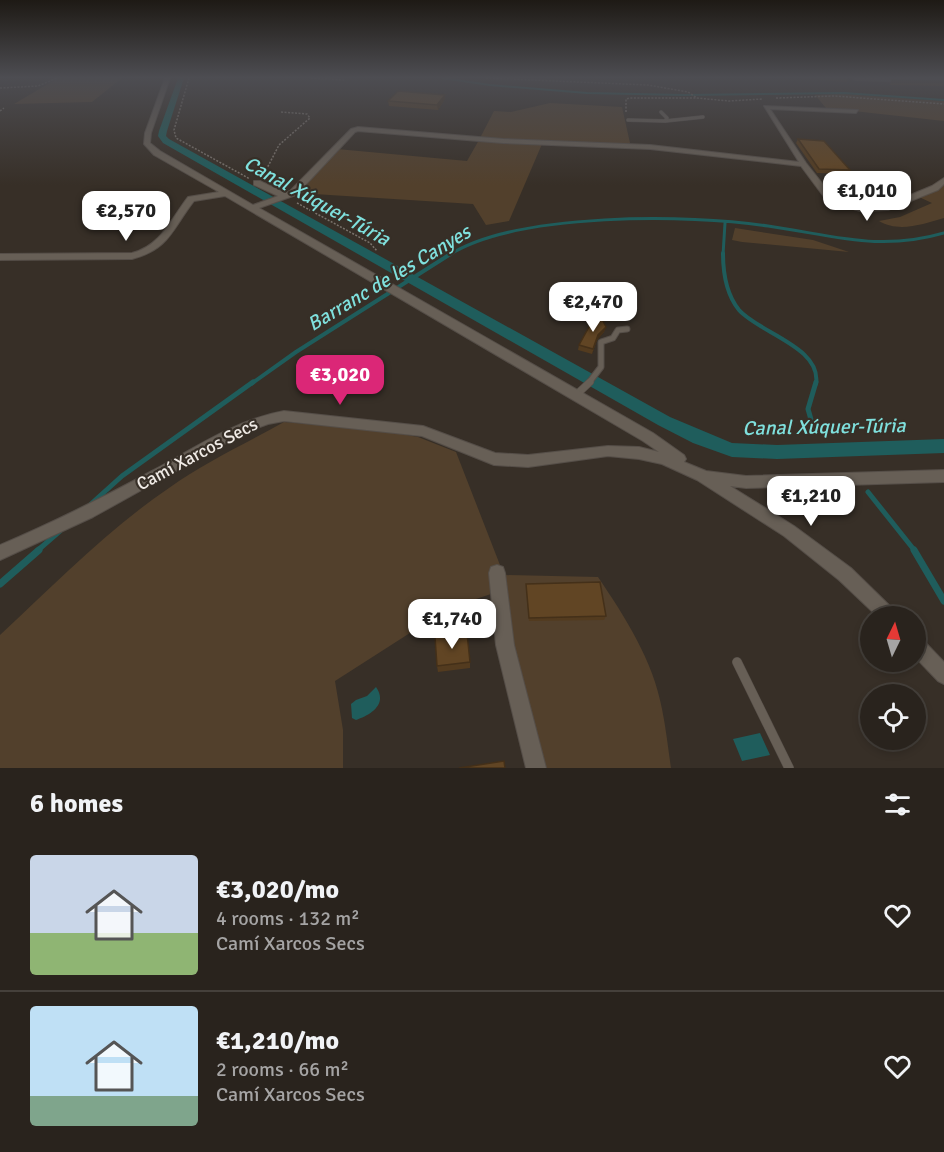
<!DOCTYPE html>
<meta charset="utf-8">
<style>
:root{--surface:#29231d;--page:#352f2a;--text:#f1f3f6;--muted:#a5a4a4;--line:#45403b;--accent:#db2777}
body{margin:0;font-family:Signika,sans-serif;background:var(--page);color:var(--text);height:100vh;display:flex;flex-direction:column;font-size:22px;white-space:nowrap}
*{box-sizing:border-box;margin:0}
p{font-size:20px;color:var(--muted)}
.icon{flex:none;width:33px;height:33px;fill:none;stroke:currentColor;stroke-width:2;stroke-linecap:round;stroke-linejoin:round}
.map{position:relative;height:768px;overflow:hidden}
.details{display:flex;flex-direction:column;background:var(--surface);flex:1}
.details>*{flex:none}
.needle{width:39px;rotate:5deg}
.tools{position:absolute;left:860px;top:606px;display:grid;gap:12px}
.tools a{display:grid;place-items:center;width:66px;height:66px;border-radius:50%;background:var(--surface);box-shadow:0 3px 9px #0003,0 0 0 2px var(--line);font-size:30px}
.price{position:absolute;translate:-50% -51px;padding:0 14px;border-radius:12px;background:#fff;color:#222;font-size:20px;line-height:39px;filter:drop-shadow(0 2px 3px #0008)}
.price::after{content:'';position:absolute;left:50%;top:36px;width:18px;height:14px;margin-left:-9px;background:inherit;clip-path:polygon(0 0,100% 0,50% 100%)}
.price.on{background:var(--accent);color:#fff}
ul{padding:0;list-style:none}
li{display:flex;align-items:center;gap:18px;height:150px;padding:0 30px}
li+li{border-top:2px solid var(--line)}
li span{display:grid;place-items:center;flex:none;width:168px;height:120px;border-radius:6px;color:#555}
li>.icon{margin-inline-start:auto}
span .icon{width:72px;height:72px;fill:#fffc;stroke-width:1}
li b{font-size:26px}
h2{display:flex;justify-content:space-between;align-items:center;height:72px;padding:0 30px;font-size:26px}
.map>svg:first-child{display:block}
.green{fill:#52402c}
.water{fill:#1f5d5c}
.lines{fill:none;stroke-linecap:round;stroke-linejoin:round}
.stream-far4{stroke:#1f5d5c;stroke-width:2}
.stream-far3{stroke:#1f5d5c;stroke-width:3}
.stream-far2{stroke:#1f5d5c;stroke-width:4}
.stream-far1{stroke:#1f5d5c;stroke-width:5}
.stream{stroke:#1f5d5c;stroke-width:7}
.canal{fill:#1f5d5c;fill-rule:evenodd}
.service-far3-casing{stroke:#554e48;stroke-width:4}
.service-far2-casing{stroke:#554e48;stroke-width:7}
.service-far1-casing{stroke:#554e48;stroke-width:8}
.service-casing{stroke:#554e48;stroke-width:10}
.minor-casing{stroke:#554e48;stroke-width:2}
.path{stroke:#79726b;stroke-width:1.5;stroke-dasharray:2 1.5;stroke-linecap:butt}
.service-far3{stroke:#675f56;stroke-width:3}
.service-far2{stroke:#675f56;stroke-width:5}
.service-far1{stroke:#675f56;stroke-width:7}
.service{stroke:#675f56;stroke-width:9}
.minor{fill:#675f56;fill-rule:evenodd}
.wall{fill:#533b1f}
.shaded-wall{fill:#443019}
.building{fill:#614524;stroke:#443019;stroke-width:1.5}
.labels{text-anchor:middle;dominant-baseline:central;stroke-width:4.5;stroke-linejoin:round;paint-order:stroke}
.street-label{font-size:18px;fill:#f0ebe6;stroke:#372f27}
.water-label{font-size:20px;font-style:italic;fill:#7fe0dd;stroke:#372f27}
</style>
<div class="map">
<svg width="944" height="768" viewBox="0 0 944 768">
<rect width="100%" height="100%" fill="#372f27"/>
<path class="green" d="M 58,78 L 122,78 L 92,102 L 14,104 Z
M 842,94 L 944,101 L 944,121 L 826,108 L 815,95 Z
M 550,103 L 622,107 L 630,143 L 626,145 L 480,138 L 494,111 L 511,112 Z
M 479,140 L 542,144 L 509,221 L 486,225 L 473,204 L 298,193 L 337,149 L 467,161 Z
M 944,184 L 944,218 C 923,224 899,233 879,221 L 900,217 L 932,203 L 919,197 C 881,211 867,221 827,199 C 840,203 854,208 868,207 C 894,206 921,195 944,184 Z
M 735,228 L 813,240 L 849,252 L 742,242 L 732,240 Z
M 284,422 L 384,431 L 418,437 L 456,452 L 500,565 L 490,571 L 494,593 L 449,608 L 335,681 L 343,730 L 343,768 L 0,768 L 0,635 C 55,584 107,530 169,488 C 205,462 245,444 284,422 Z
M 503,575 L 598,577 C 625,617 653,660 662,709 C 666,728 668,748 671,768 L 546,768 L 513,657 L 507,588 Z"/>
<path class="water" d="M 376,687 C 388,704 371,715 356,720 L 352,718 L 351,704 L 356,700 L 367,696 Z
M 760,733 L 770,755 L 742,761 L 733,739 Z"/>
<g class="lines">
<path class="stream-far4" d="M 442,78 L 490,85 L 587,93 L 684,95 L 844,93 L 944,100"/>
<path class="stream-far3" d="M 449,255 C 517,212 690,214 768,226 C 832,235 879,252 944,233
M 723,255 L 725,223"/>
<path class="stream-far2" d="M 723,253 C 723,273 726,294 739,310 C 759,333 822,347 816,384
M 251,384 L 296,352 L 452,253"/>
<path class="stream-far1" d="M 814,430 L 808,409 L 816,382
M 868,492 L 915,551
M 91,504 L 122,476 L 253,382
M 37,551 L 60,531"/>
<path class="stream" d="M 914,550 L 944,601
M 0,584 L 39,550"/>
<path class="canal" d="M 178,78 L 184,78 L 167,131 L 166,136 L 169,139 L 670,417 L 732,443 L 777,445 L 944,439 L 944,453 L 777,459 L 732,457 L 693,443 L 658,425 L 163,143 L 158,136 L 159,131 Z"/>
<g class="service-far3-casing">
<path id="service-far3" d="M 661,112 L 667,118 L 665,121
M 628,120 L 665,121 L 703,117"/>
</g>
<g class="service-far2-casing">
<path id="service-far2" d="M 588,384 L 601,367 L 601,342 L 613,338 L 618,330 L 627,329"/>
</g>
<g class="service-far1-casing">
<path id="service-far1" d="M 576,395 L 590,382"/>
</g>
<g class="service-casing">
<path id="service" d="M 737,662 L 789,768"/>
</g>
<g class="minor-casing">
<path id="minor" d="M 165,78 L 170,78 L 151,133 L 150,143 L 160,151 L 253,205 L 278,196 L 254,185 L 254,181 L 260,181 L 285,193 L 290,191 L 351,129 L 358,127 L 503,139 L 650,145 L 799,162 L 764,106 L 858,110 L 856,113 L 770,109 L 806,163 L 833,197 L 861,206 L 884,206 L 932,186 L 944,178 L 944,184 L 938,190 L 888,210 L 860,211 L 827,201 L 801,166 L 650,149 L 503,143 L 358,131 L 355,132 L 296,195 L 259,208 L 653,433 L 684,455 L 686,459 L 684,462 L 706,471 L 746,476 L 944,470 L 944,482 L 746,488 L 730,486 L 794,526 L 851,568 L 894,610 L 896,616 L 877,616 L 839,580 L 784,536 L 697,480 L 662,464 L 639,459 L 608,456 L 528,467 L 494,465 L 422,436 L 284,421 L 268,424 L 244,433 L 93,517 L 0,560 L 0,545 C 52,523 102,498 152,471 C 195,448 235,420 284,411 L 423,426 L 495,453 L 528,455 L 608,446 L 639,447 L 659,452 L 643,441 L 225,196 L 194,201 C 172,229 170,249 132,259 L 0,260 L 0,254 L 132,253 C 161,246 171,219 188,197 L 219,192 L 154,155 L 144,144 L 145,133 Z
M 853,78 L 944,79 L 944,83 L 855,80 Z
M 497,565 L 503,567 L 505,573 L 514,645 L 546,768 L 526,768 L 496,645 L 489,573 L 491,567 Z
M 915,635 L 921,638 L 944,662 L 944,684 L 938,681 L 915,657 Z"/>
</g>
<path class="path" d="M 189,78 L 174,130 L 176,138 L 250,179
M 311,78 L 344,80
M 486,78 L 648,85 L 688,92 L 697,98 L 729,101 L 762,99
M 0,88 L 38,86 L 57,78
M 776,98 L 834,96 L 944,104
M 0,111 L 4,108
M 626,112 L 626,99 L 630,98 L 697,98
M 263,176 L 279,145 L 310,118 L 307,114 L 281,112
M 297,203 L 370,243 L 377,251"/>
<use href="#service-far3" class="service-far3"/>
<use href="#service-far2" class="service-far2"/>
<use href="#service-far1" class="service-far1"/>
<use href="#service" class="service"/>
<use href="#minor" class="minor"/>
</g>
<path class="wall" d="M 798,78 L 848,78 L 846,82 Z
M 892,80 L 944,81 L 944,86 L 890,85 Z
M 445,99 L 438,110 L 389,106 L 388,101 Z
M 798,139 L 850,170 L 848,174 L 817,173 L 796,143 Z
M 606,327 L 604,332 L 597,340 L 592,354 L 578,350 L 579,345 Z
M 526,584 L 606,616 L 604,620 L 529,621 L 526,587 Z
M 470,662 L 470,668 L 438,672 L 437,666 Z"/>
<path class="shaded-wall" d="M 445,95 L 445,99 L 438,110 L 437,105 Z
M 606,327 L 604,332 L 597,340 L 592,354 L 598,335 Z"/>
<path class="building" d="M 892,80 L 944,81 L 944,82 L 892,82 Z
M 398,91 L 445,95 L 437,105 L 388,101 Z
M 798,139 L 824,141 L 850,170 L 819,169 Z
M 601,317 L 606,327 L 598,335 L 593,349 L 579,345 L 594,318 Z
M 600,582 L 606,616 L 529,618 L 526,584 Z
M 467,633 L 470,662 L 437,666 L 435,637 Z
M 504,761 L 505,768 L 459,768 Z"/>
<linearGradient id="sky" x2="0" y2="1"><stop stop-color="#1e1a15"/><stop offset="0.42" stop-color="#4d4d52"/><stop offset="1" stop-color="#4d4d52" stop-opacity="0"/></linearGradient>
<rect width="944" height="185" fill="url(#sky)"/>
<g class="labels">
<g class="street-label">
<text transform="translate(197 454) rotate(-28)">Camí Xarcos Secs</text>
</g>
<g class="water-label">
<text transform="translate(317 201) rotate(29)">Canal Xúquer-Túria</text>
<text transform="translate(389 278) rotate(-31)">Barranc de les Canyes</text>
<text transform="translate(824 427) rotate(-1)">Canal Xúquer-Túria</text>
</g>
</g>
</svg>
<div class="tools">
<a><svg class="needle" viewBox="-14 -14 28 28"><path d="M0-13l5 13h-10z" fill="#e53935"/><path d="M0 13l5-13h-10z" fill="#a5a4a4"/></svg></a>
<a><svg class="icon" aria-label="locate" viewBox="0 0 24 24"><circle cx="12" cy="12" r="6"/><path d="M12 2v4M12 18v4M2 12h4M18 12h4"/></svg></a>
</div>
<b class="price" style="left:867px;top:222px">€1,010</b>
<b class="price" style="left:126px;top:242px">€2,570</b>
<b class="price" style="left:593px;top:333px">€2,470</b>
<b class="price on" style="left:340px;top:406px">€3,020</b>
<b class="price" style="left:811px;top:527px">€1,210</b>
<b class="price" style="left:452px;top:650px">€1,740</b>
</div>
<section class="details">
<h2>6 homes<svg class="icon" aria-label="filters" viewBox="0 0 24 24"><path d="M4 7h16M4 17h16"/><circle cx="9" cy="7" r="2"/><circle cx="15" cy="17" r="2"/></svg></h2>
<ul>
<li><span style="background:linear-gradient(#c9d6e8 65%,#8fb573 0)"><svg class="icon" aria-label="home" viewBox="0 0 24 24"><path d="M3 11l9-7 9 7M6 9v11h12V9"/></svg></span><div><b>€3,020/mo</b><p>4 rooms · 132 m²</p><p>Camí Xarcos Secs</p></div><svg class="icon" aria-label="heart" viewBox="0 0 24 24"><path d="M12 20l-8-8c-3-5 5-10 8-4 3-6 11-1 8 4z"/></svg></li>
<li><span style="background:linear-gradient(#bfe0f5 75%,#7fa58c 0)"><svg class="icon" aria-label="home" viewBox="0 0 24 24"><path d="M3 11l9-7 9 7M6 9v11h12V9"/></svg></span><div><b>€1,210/mo</b><p>2 rooms · 66 m²</p><p>Camí Xarcos Secs</p></div><svg class="icon" aria-label="heart" viewBox="0 0 24 24"><path d="M12 20l-8-8c-3-5 5-10 8-4 3-6 11-1 8 4z"/></svg></li>
</ul>
</section>
